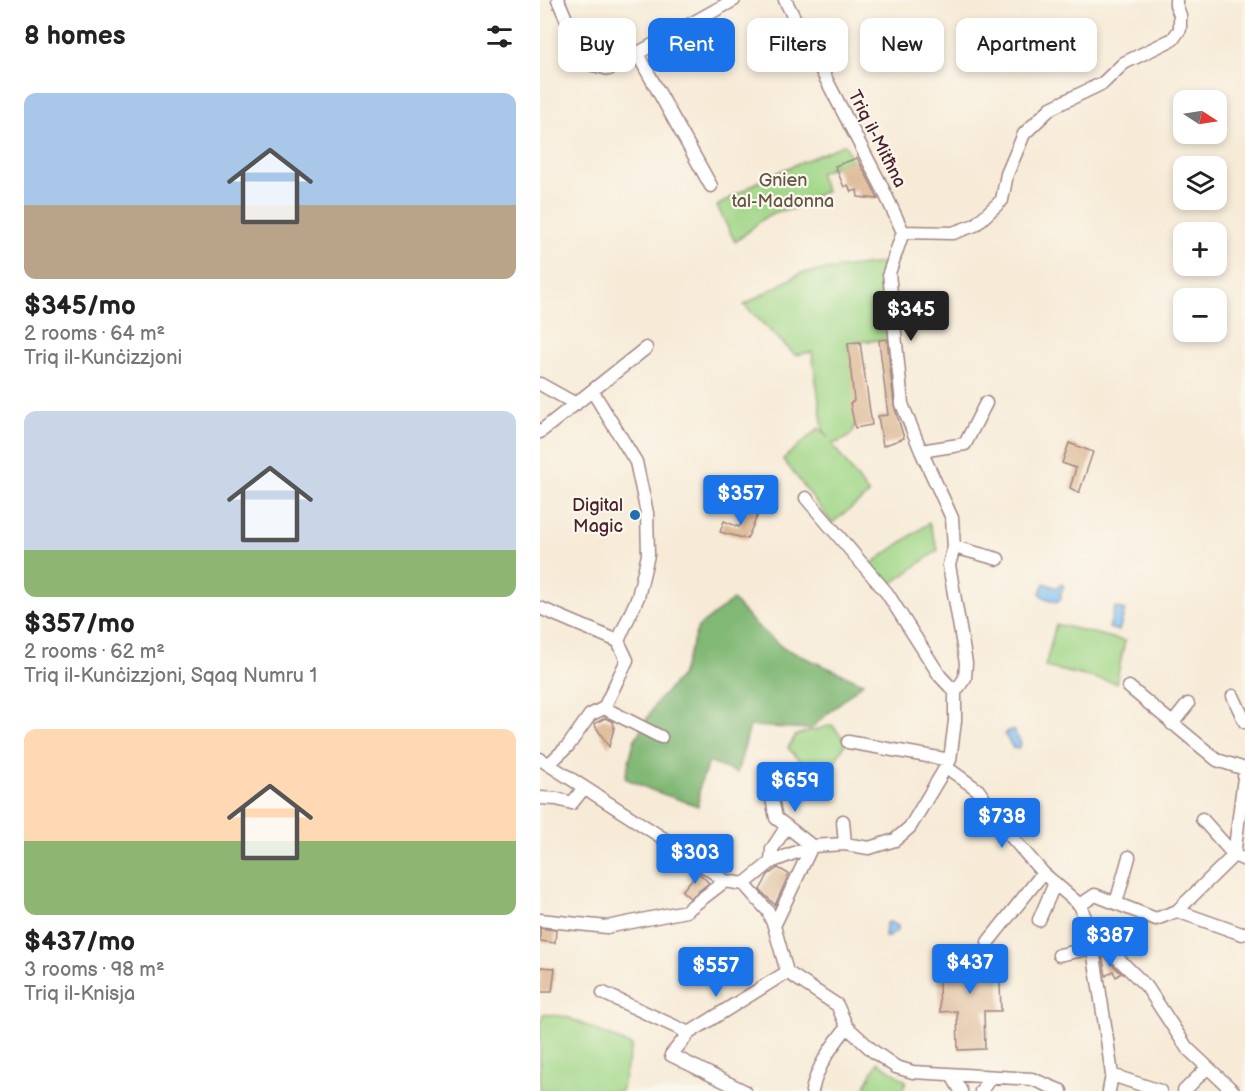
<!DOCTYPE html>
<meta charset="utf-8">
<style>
:root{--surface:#fff;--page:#f2f2f2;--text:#222;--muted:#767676;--accent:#1a73e8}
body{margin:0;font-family:"Balsamiq Sans",sans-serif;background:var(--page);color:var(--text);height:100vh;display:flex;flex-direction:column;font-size:22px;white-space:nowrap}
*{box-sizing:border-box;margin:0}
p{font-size:20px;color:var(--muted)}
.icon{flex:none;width:33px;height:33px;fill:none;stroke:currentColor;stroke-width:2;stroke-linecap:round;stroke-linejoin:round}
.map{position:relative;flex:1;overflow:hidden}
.drawer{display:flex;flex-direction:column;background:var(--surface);width:540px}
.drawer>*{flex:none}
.guide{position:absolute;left:18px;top:18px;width:570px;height:54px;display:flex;gap:12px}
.needle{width:39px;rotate:102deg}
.controls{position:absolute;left:633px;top:90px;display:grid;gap:12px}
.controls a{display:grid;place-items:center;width:54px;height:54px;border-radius:12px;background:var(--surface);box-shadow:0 3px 9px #0003;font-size:30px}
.price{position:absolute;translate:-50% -51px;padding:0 14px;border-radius:6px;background:var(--accent);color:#fff;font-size:20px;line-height:39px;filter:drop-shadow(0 2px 3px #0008)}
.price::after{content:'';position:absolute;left:50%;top:36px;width:18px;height:14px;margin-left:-9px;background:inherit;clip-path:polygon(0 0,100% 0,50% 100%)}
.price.on{background:#222;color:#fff}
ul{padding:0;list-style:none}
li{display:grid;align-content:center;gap:12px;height:318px;padding:0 24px}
li span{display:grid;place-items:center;height:186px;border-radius:12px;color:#555}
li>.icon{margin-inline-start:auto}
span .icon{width:108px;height:108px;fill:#fffc;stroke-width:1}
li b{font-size:26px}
h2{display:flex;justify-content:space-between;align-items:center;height:72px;padding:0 24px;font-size:26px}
.tag{padding:0 21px;border-radius:12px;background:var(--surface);box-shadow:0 3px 9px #0003;font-size:21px;line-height:54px}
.tag.on{background:var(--accent);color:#fff}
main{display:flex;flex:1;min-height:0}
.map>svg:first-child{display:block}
.green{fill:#a1d788;stroke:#767b5a;stroke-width:1.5}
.forest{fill:#80b874;stroke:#656c50;stroke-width:1.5}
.water{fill:#7cbef1;stroke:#636e8e;stroke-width:1.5}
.building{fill:#ddb996}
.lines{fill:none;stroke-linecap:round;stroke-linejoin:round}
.minor-casing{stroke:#a08582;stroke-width:15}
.minor{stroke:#fff;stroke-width:12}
.poi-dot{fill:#1f6fb2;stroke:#fbf7ec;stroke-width:2}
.labels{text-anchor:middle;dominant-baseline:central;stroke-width:4.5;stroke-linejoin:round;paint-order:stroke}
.street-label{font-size:18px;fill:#4a1f2b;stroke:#fbf7ec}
.park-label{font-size:18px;fill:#645647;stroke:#fbf7ec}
.poi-label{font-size:18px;fill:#4a1f2b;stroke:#fbf7ec;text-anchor:end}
</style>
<main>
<section class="drawer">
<h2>8 homes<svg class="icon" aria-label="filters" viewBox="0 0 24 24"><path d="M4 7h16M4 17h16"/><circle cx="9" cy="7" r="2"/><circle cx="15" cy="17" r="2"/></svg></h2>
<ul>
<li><span style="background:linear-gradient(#a9c7e8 60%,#b9a48a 0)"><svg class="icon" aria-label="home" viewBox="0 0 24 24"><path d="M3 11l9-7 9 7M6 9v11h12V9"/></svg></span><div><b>$345/mo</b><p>2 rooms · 64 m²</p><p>Triq il-Kunċizzjoni</p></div></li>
<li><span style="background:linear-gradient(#c9d6e8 75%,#8fb573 0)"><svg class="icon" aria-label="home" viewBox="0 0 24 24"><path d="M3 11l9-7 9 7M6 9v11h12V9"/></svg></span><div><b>$357/mo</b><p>2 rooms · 62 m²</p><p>Triq il-Kunċizzjoni, Sqaq Numru 1</p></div></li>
<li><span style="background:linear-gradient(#ffd9b3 60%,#8fb573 0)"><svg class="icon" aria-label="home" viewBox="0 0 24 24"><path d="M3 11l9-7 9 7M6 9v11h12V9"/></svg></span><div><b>$437/mo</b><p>3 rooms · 98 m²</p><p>Triq il-Knisja</p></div></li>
</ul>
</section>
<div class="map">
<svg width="705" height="1091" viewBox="0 0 705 1091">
<rect width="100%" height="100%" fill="#fbf7ec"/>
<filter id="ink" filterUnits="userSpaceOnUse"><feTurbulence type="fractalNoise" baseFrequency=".0167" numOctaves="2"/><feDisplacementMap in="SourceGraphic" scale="12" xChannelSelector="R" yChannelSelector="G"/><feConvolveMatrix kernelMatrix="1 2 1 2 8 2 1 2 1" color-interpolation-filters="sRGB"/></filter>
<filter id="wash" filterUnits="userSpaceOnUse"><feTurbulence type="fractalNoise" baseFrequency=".008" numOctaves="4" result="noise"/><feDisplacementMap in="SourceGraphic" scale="24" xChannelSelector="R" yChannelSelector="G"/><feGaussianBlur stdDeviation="1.35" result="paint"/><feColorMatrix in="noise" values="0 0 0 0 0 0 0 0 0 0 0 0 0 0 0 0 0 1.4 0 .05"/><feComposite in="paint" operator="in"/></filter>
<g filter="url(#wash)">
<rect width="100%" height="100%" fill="#f7ebd8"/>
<path class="green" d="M 305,144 L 312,160 L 279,173 L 286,191 L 259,203 L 254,209 C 222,211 218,226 195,242 L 177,206 L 226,177 Z
M 341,263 L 350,339 L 308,343 C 310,360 320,416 314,429 C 310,439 301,441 292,444 L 329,494 L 292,523 L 243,459 L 279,428 L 288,438 L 283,429 L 272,352 L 255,355 L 204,305 L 261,273 Z
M 389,523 L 398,550 L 347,587 L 328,566 Z
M 516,624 L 585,641 L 576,683 L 505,667 Z
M 292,725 L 306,742 L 282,784 L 248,748 L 256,735 Z
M 3,1014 L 27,1017 L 92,1046 L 81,1091 L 0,1091 L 0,1026 Z
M 338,1062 L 366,1081 L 362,1091 L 325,1091 L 326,1084 Z"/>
<path class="forest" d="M 193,600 L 214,623 L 243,648 L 323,683 L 270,729 L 210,726 L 197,773 L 169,762 L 160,784 L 158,806 L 111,790 L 85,778 L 94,741 L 116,703 L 141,676 L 158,627 Z"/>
<path class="water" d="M 504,583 L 517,588 L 521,584 L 524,586 L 521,592 L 521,599 L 517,602 L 503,597 L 500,593 Z
M 575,607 L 585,610 L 579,631 L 569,628 Z
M 473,730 L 481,743 L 478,748 L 473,748 L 465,735 L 468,731 Z
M 350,922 L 358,926 L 358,930 L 348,937 L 345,937 L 346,923 Z"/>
<g id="blocks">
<path class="building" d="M 317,158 L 332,186 L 338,199 L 318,197 L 317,190 L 311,192 L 308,185 L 304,187 L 295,166 Z
M 347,339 L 354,405 L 364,438 L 343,446 L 338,416 L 348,415 L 339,340 Z
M 320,342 L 332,425 L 315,428 L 310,403 L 314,401 L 308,343 Z
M 529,443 L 553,452 L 539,493 L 530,488 L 536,468 L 522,463 Z
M 209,508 L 219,512 L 207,539 L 180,532 L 184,521 L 199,527 Z
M 65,718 L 73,722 L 74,728 L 69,747 L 54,724 Z
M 238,868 L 249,874 L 235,905 L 220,890 L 228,875 Z
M 158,872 L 169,883 L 150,898 L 142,891 Z
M 0,928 L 16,930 L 15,943 L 0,941 Z
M 562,954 L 581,973 L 576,977 L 573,971 L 566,976 Z
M 459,955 L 461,1011 L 444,1011 L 445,1049 L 418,1050 L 417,1011 L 400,1012 L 398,958 Z
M 0,967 L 15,968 L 12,992 L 0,992 Z"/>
</g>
</g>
<g filter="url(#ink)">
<use href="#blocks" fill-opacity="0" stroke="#a08582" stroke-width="1.5"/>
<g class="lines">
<g class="minor-casing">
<path id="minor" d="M 18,0 L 45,63 L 69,69 L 194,0
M 245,0 L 341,185 L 363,232
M 97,53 L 171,186
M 363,232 L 413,233 L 435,225 L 462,200 L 467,174 L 484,134 L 511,108 L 563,83 L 584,63 L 633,39 L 640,29 L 640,15 L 636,5 L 636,0
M 0,384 L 36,404
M 53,392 L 96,462 L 107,513 L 108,555 L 98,597 L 78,641 L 87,660 L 64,708
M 0,432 L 106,348
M 381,451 L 425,444 L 446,403
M 266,498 L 347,593 L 400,676 L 415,692
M 414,547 L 458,559
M 0,608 L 78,641
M 589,687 L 677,760 L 705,769
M 693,696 L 705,722
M 64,708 L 121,737
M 632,724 L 648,704
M 308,742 L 410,760
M 0,759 L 146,853 L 185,881 L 204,884
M 10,763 L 28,746 L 50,715 L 64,708
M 406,767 L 438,790 L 467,832 L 503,873 L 540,905 L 550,931 L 565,1025 L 572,1075 L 569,1091
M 229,785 L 236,818 L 272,846 L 234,926
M 0,798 L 17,799 L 32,803 L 44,788
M 662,819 L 694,855
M 303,821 L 305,844
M 694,855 L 705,770
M 231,862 L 232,849 L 247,826
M 204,884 L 231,862 L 272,846 L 305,844 L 329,848 L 355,840 L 370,827 L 410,760 L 415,721 L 415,692 L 425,678 L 426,663 L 409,565 L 414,547 L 412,518 L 381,451 L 362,404 L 349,273 L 363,232
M 204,884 L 228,911 L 234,926 L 247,972 L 297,1005 L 307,1027 L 333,1051 L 356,1067 L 373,1072 L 492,1079 L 521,1091
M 576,903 L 589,857
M 540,905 L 555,895 L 616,919 L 637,911 L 694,855 L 705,860
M 637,911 L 702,934 L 705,933
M 0,920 L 67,927 L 146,911 L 185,881
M 499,920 L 515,883
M 550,931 L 607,987 L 647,1048 L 693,1091
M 448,942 L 503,873
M 519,955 L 552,948
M 63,993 L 149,1033
M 572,1075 L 620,1091
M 412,1076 L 421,1091
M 204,1091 L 131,1055 L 149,1033 L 247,972
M 272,1091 C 277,1066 292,1046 307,1027
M 441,1091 L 451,1077
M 644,1091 L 667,1068"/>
</g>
<use href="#minor" class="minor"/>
</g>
</g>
<circle class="poi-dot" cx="95" cy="515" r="6"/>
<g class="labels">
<g class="street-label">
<text transform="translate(337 139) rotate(63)">Triq il-Mitħna</text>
</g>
<g class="park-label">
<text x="243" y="180">Gnien<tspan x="243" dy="21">tal-Madonna</tspan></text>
</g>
<g class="poi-label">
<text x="83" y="505">Digital<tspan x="83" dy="21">Magic</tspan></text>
</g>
</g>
</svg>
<div class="controls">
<a><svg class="needle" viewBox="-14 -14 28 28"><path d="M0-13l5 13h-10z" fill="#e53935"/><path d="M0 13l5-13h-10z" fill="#767676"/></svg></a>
<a><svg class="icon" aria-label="layers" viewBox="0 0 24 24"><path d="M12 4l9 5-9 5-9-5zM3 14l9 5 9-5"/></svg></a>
<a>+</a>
<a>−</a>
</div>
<b class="price on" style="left:371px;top:342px">$345</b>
<b class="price" style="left:201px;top:526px">$357</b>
<b class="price" style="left:255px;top:813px">$659</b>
<b class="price" style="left:462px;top:849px">$738</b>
<b class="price" style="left:155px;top:885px">$303</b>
<b class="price" style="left:570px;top:968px">$387</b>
<b class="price" style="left:430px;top:995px">$437</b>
<b class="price" style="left:176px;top:998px">$557</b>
<div class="guide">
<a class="tag">Buy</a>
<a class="tag on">Rent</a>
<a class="tag">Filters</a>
<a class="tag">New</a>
<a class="tag">Apartment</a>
</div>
</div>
</main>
